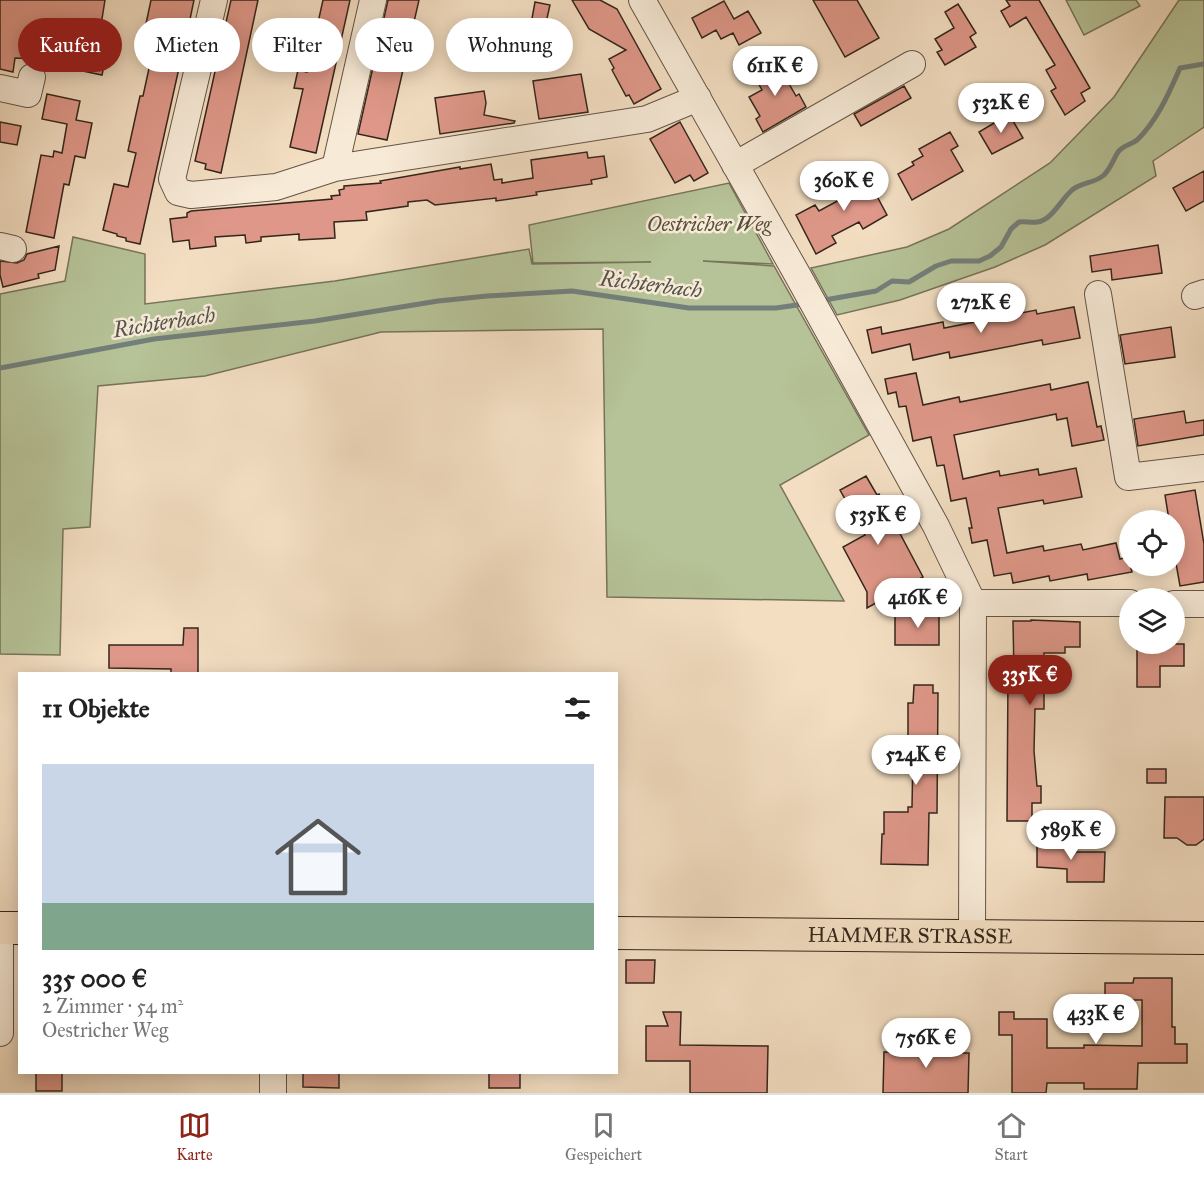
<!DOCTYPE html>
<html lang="de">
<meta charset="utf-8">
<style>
:root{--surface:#fff;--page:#f2f2f2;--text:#222;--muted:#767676;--line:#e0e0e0;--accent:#8f2418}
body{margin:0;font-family:"IM FELL Great Primer",serif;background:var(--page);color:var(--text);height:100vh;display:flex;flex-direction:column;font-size:22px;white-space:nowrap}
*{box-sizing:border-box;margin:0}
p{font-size:20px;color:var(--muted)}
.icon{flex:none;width:33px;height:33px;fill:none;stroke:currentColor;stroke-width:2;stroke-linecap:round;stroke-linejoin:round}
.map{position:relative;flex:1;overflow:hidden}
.panel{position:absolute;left:18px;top:672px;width:600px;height:402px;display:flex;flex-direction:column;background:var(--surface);border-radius:0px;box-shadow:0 3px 15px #0003}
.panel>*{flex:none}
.top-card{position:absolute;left:18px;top:18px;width:600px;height:54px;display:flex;gap:12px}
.buttons{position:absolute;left:1119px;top:510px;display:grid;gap:12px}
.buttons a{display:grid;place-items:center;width:66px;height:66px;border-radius:50%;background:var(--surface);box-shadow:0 3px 15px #0003;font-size:30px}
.price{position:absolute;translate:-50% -51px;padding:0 14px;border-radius:21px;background:#fff;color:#222;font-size:20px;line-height:39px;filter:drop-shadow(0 2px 3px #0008)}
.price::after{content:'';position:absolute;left:50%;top:36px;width:18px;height:14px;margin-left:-9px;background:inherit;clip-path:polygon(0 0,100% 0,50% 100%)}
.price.current{background:var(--accent);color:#fff}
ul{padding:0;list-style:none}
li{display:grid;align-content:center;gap:12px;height:318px;padding:0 24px}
li span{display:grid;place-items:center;height:186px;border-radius:0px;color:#555}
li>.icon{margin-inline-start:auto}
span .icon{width:108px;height:108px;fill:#fffc;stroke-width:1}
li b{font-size:26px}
h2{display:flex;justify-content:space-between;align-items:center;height:72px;padding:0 24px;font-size:26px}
.pill{padding:0 21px;border-radius:27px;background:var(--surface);box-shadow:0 3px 15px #0003;font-size:21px;line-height:54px}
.pill.current{background:var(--accent);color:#fff}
.tab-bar{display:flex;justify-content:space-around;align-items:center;height:84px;border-top:2px solid var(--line);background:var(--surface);font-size:16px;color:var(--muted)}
.tab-bar a{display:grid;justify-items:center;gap:3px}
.tab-bar .current{color:var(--accent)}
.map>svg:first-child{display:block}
.green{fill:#b6c297;stroke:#76745a;stroke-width:1.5}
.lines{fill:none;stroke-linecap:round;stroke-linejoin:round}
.stream{stroke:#737f7b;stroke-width:5}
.building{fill:#de9788;stroke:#35261c;stroke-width:1.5}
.minor-casing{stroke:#645446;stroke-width:28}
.major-casing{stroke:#35261c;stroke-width:34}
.minor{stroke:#f7ead7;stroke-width:26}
.major{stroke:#f3dec2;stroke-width:32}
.labels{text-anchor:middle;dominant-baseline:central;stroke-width:5;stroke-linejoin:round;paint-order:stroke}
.park-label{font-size:21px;font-style:italic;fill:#554d3b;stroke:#f7ead7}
.street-label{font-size:21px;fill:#35261c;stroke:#f7ead7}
.water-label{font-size:22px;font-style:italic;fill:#54534b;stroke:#f7ead7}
</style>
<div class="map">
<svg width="1204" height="1093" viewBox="0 0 1204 1093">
<rect width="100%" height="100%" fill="#f3dec2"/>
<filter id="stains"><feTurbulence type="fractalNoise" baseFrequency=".00333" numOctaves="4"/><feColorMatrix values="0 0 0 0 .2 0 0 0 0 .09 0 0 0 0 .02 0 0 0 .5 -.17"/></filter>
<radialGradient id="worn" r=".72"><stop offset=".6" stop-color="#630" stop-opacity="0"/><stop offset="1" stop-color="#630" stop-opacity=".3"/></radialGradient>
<path class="green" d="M 1066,0 L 1136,0 L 1140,6 L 1084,35 Z
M 1179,0 L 1204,0 L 1204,127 L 1153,161 L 1156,176 L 1045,245 L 995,267 L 900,300 L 837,315 L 811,268 L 907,247 L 949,229 L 1050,163 L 1114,97 Z
M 729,183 L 773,264 L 703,261 L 774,266 L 869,435 L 780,485 L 844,601 L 607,597 L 603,329 L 381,332 L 205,376 L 98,386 L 90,527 L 63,529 L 60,655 L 0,654 L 0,294 L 65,281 L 73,237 L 145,254 L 145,304 L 335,281 L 529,249 L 532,264 L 651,262 L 533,263 L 529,225 Z"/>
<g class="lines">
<path class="stream" d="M 819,301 L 876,291 L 892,281 L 909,282 L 936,266 L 951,261 L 979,261 L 990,256 L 1001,247 L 1011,229 L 1019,222 C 1025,221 1032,223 1037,222 C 1051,221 1061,200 1071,191 C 1080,182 1094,184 1104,175 C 1111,168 1113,160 1118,152 C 1123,145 1131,145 1137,140 C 1157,121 1169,93 1180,68 L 1204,64
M 0,368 L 154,339 L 315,321 L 438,301 L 487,296 L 572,291 L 689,308 L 776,308 L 804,304"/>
</g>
<path class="building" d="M 0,0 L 105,0 L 98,44 L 108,46 L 102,75 L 73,69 L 74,66 L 43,59 L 15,58 L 13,72 L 0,69 Z
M 151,0 L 194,0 L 189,24 L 183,22 L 174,66 L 179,68 L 140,244 L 126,241 L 126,238 L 117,236 L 117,234 L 103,230 L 114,184 L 128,187 L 136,153 L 128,151 L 140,96 L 143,96 L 155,41 L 143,38 Z
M 231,0 L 258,0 L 221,173 L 205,169 L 206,164 L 195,161 Z
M 323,0 L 350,0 L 316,153 L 290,147 L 303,89 L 294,88 L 298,70 L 307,72 Z
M 388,0 L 419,0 L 387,140 L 358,134 Z
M 572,0 L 600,0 L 617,9 L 661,89 L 634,104 L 629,95 L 626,96 L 612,70 L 614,68 L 609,59 L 626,50 L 589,29 Z
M 813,0 L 857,0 L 879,38 L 845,57 Z
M 1006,0 L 1039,0 L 1090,88 L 1081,93 L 1085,101 L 1065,115 L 1051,91 L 1056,88 L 1046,70 L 1055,65 L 1026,17 L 1010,27 L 1001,11 L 1010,6 Z
M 724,1 L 734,19 L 748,11 L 761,33 L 739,45 L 733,33 L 721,39 L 716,30 L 702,38 L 692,18 Z
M 535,2 L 550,5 L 545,27 L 531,24 Z
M 958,4 L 976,33 L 970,37 L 976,47 L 945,65 L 937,52 L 942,50 L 935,39 L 954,28 L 945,12 Z
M 776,61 L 796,96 L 799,94 L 806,107 L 763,132 L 756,119 L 760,116 L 749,97 L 762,90 L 753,74 Z
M 581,74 L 588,112 L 539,119 L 533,81 Z
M 904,86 L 911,98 L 861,126 L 854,114 Z
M 484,91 L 486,103 L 484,115 L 515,121 L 514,123 L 440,134 L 435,98 Z
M 47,94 L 80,101 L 76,120 L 92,123 L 85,158 L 75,156 L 69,185 L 64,184 L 54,238 L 26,232 L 41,155 L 53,157 L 54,151 L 62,153 L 67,124 L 42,119 Z
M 1009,114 L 1023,138 L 992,154 L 979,132 Z
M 0,122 L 21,126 L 17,145 L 0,142 Z
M 680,122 L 708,173 L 694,181 L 690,175 L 675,183 L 650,139 Z
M 950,132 L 958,146 L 951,150 L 963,171 L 912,200 L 898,174 L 914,165 L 912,162 L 923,156 L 919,149 Z
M 587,152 L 588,158 L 604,156 L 607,177 L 591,180 L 592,184 L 536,192 L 537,195 L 496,201 L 496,198 L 435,205 L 427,200 L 408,202 L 408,206 L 366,212 L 367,220 L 334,222 L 335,238 L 299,240 L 299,234 L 261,237 L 261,241 L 246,243 L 245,235 L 215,237 L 216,246 L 190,249 L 189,240 L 173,242 L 170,219 L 187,217 L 187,213 L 191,211 L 332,199 L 331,196 L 340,195 L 339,190 L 344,189 L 344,186 L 381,183 L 380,181 L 460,167 L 460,169 L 491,164 L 494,180 L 502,179 L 502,183 L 533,178 L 531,160 Z
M 864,163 L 877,185 L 872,187 L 887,215 L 863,229 L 859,222 L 832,236 L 836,243 L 816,254 L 796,215 L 815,205 L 819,211 L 845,197 L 844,195 L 856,188 L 846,173 Z
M 1204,171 L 1204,201 L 1186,211 L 1173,188 Z
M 1158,245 L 1162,273 L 1112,280 L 1111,269 L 1092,272 L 1090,256 Z
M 59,246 L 55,270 L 38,274 L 39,278 L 3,287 L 0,275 L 0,261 L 17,263 L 24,260 L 27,254 Z
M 1074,307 L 1080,338 L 1043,345 L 1042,340 L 950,358 L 949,352 L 913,360 L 910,344 L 872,353 L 867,330 L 881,327 L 882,334 L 943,322 L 944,328 L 1036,310 L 1037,314 Z
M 1171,327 L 1175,357 L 1125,364 L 1120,335 Z
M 916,373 L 923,405 L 959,397 L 960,402 L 1050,384 L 1051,390 L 1088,382 L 1097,427 L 1101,426 L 1104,440 L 1072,446 L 1067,418 L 1057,420 L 1056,414 L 954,435 L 963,479 L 999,471 L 1000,476 L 1038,469 L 1039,475 L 1076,468 L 1082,497 L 1044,504 L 1043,500 L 998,508 L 1007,553 L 1043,546 L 1044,551 L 1081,544 L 1083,550 L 1116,543 L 1120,559 L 1128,557 L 1132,572 L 1088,580 L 1087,574 L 1050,581 L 1049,576 L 1013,583 L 1011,573 L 994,576 L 987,540 L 972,543 L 969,528 L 972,528 L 966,498 L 951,501 L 944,465 L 937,466 L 931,437 L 913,441 L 906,406 L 899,407 L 896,392 L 888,394 L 885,379 Z
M 1184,411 L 1186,423 L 1204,420 L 1204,435 L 1138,446 L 1134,419 Z
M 866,476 L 877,495 L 879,494 L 923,577 L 867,608 L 867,592 L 843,547 L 865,535 L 840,490 Z
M 1195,490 L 1204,544 L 1204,582 L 1180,586 L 1174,552 L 1174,520 L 1169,520 L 1165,495 Z
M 921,607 L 934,607 L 934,616 L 939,616 L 939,645 L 895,645 L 895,616 L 921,616 Z
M 1031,620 L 1080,622 L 1080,647 L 1065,647 L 1065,653 L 1044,653 L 1044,709 L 1035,709 L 1034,751 L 1037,786 L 1041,786 L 1041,803 L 1032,803 L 1032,821 L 1007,821 L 1008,675 L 1014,675 L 1013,621 L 1031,621 Z
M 184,628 L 198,628 L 198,674 L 171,674 L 171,669 L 109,668 L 109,645 L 183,645 Z
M 1137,644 L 1184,644 L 1184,666 L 1160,666 L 1160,687 L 1137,687 Z
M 914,685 L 933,685 L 933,693 L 938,693 L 937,813 L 929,813 L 928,865 L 881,864 L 882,834 L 884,834 L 884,812 L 908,812 L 908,807 L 912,807 L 913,754 L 908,754 L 908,703 L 913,703 Z
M 1147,769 L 1166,769 L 1166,783 L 1147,783 Z
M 1165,797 L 1204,797 L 1204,839 L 1196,845 L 1187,845 L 1177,838 L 1164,838 Z
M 1037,840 L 1068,840 L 1068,852 L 1105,852 L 1104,882 L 1067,882 L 1067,869 L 1037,867 Z
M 626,960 L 655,960 L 654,983 L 626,983 Z
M 1134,978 L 1172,978 L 1172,1027 L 1175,1027 L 1175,1044 L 1187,1044 L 1187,1063 L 1138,1063 L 1137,1089 L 1084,1089 L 1084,1083 L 1047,1083 L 1046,1093 L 1012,1093 L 1012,1035 L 999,1035 L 999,1012 L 1014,1012 L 1014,1019 L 1047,1019 L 1047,1048 L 1084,1048 L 1084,1045 L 1142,1046 L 1142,1000 L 1105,1000 L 1105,983 L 1133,983 Z
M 663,1012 L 681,1012 L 680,1045 L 768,1046 L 767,1093 L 690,1093 L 690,1061 L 646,1061 L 646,1026 L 668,1026 Z
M 905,1039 L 948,1039 L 948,1053 L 969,1053 L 968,1093 L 883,1093 L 884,1052 L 905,1052 Z
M 36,1072 L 62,1072 L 62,1091 L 36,1091 Z
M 303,1072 L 339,1072 L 339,1088 L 303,1087 Z
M 489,1072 L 520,1072 L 520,1088 L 489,1088 Z"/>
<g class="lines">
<g class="minor-casing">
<path id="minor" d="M 214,0 L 172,179 L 178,192 L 191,195 L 276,187 L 335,168 L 647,119 L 698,98
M 642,0 L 797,274 L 936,526 L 973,603 L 972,936
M 0,88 L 28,94 L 32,77
M 735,165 L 912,64
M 335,168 L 373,0
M 0,246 L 13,249
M 1098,294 L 1128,477 L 1204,468
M 1195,296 L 1204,293
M 973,603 L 1130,603
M 1174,604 L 1204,604
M 0,933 L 0,1033
M 273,1093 L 273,1072"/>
</g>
<g class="major-casing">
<g id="major">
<path d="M 0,928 L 20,928"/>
<path id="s1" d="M 616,933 L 1204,938"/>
</g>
</g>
<use href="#minor" class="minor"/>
<use href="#major" class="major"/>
</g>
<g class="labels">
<g class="park-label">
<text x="709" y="224">Oestricher Weg</text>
</g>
<g class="street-label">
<text stroke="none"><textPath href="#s1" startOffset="294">HAMMER STRASSE</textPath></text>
</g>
<g class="water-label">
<text transform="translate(651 284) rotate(7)">Richterbach</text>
<text transform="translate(164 322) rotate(-9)">Richterbach</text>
</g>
</g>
<rect width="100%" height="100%" filter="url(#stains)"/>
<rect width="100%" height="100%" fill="url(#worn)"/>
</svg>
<div class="buttons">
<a><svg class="icon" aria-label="locate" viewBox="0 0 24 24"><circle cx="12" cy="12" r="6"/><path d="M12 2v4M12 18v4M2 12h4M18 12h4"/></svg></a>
<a><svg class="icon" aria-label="layers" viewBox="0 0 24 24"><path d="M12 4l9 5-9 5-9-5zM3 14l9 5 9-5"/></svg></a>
</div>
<b class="price" style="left:775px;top:97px">611K €</b>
<b class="price" style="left:1001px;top:134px">532K €</b>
<b class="price" style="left:844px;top:212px">360K €</b>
<b class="price" style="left:981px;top:334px">272K €</b>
<b class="price" style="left:878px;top:546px">535K €</b>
<b class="price" style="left:918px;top:629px">416K €</b>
<b class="price current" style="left:1030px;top:706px">335K €</b>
<b class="price" style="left:916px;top:786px">524K €</b>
<b class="price" style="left:1071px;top:861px">589K €</b>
<b class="price" style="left:1096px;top:1045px">433K €</b>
<b class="price" style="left:926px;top:1069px">756K €</b>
<div class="top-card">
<a class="pill current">Kaufen</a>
<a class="pill">Mieten</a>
<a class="pill">Filter</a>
<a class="pill">Neu</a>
<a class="pill">Wohnung</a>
</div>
<section class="panel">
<h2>11 Objekte<svg class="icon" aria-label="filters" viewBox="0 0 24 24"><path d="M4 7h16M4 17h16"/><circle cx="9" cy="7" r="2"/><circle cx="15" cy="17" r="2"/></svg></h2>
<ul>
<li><span style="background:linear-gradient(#c9d6e8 75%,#7fa58c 0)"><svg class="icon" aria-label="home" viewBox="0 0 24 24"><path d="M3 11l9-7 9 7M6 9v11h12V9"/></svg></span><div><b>335 000 €</b><p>2 Zimmer · 54 m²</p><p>Oestricher Weg</p></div></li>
</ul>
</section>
</div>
<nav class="tab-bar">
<a class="current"><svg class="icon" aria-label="map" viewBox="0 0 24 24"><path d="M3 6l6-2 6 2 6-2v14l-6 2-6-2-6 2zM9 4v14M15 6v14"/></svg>Karte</a>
<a><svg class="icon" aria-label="saved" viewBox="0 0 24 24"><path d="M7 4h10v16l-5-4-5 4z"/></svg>Gespeichert</a>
<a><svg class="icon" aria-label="home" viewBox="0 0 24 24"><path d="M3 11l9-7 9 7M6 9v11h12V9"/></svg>Start</a>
</nav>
